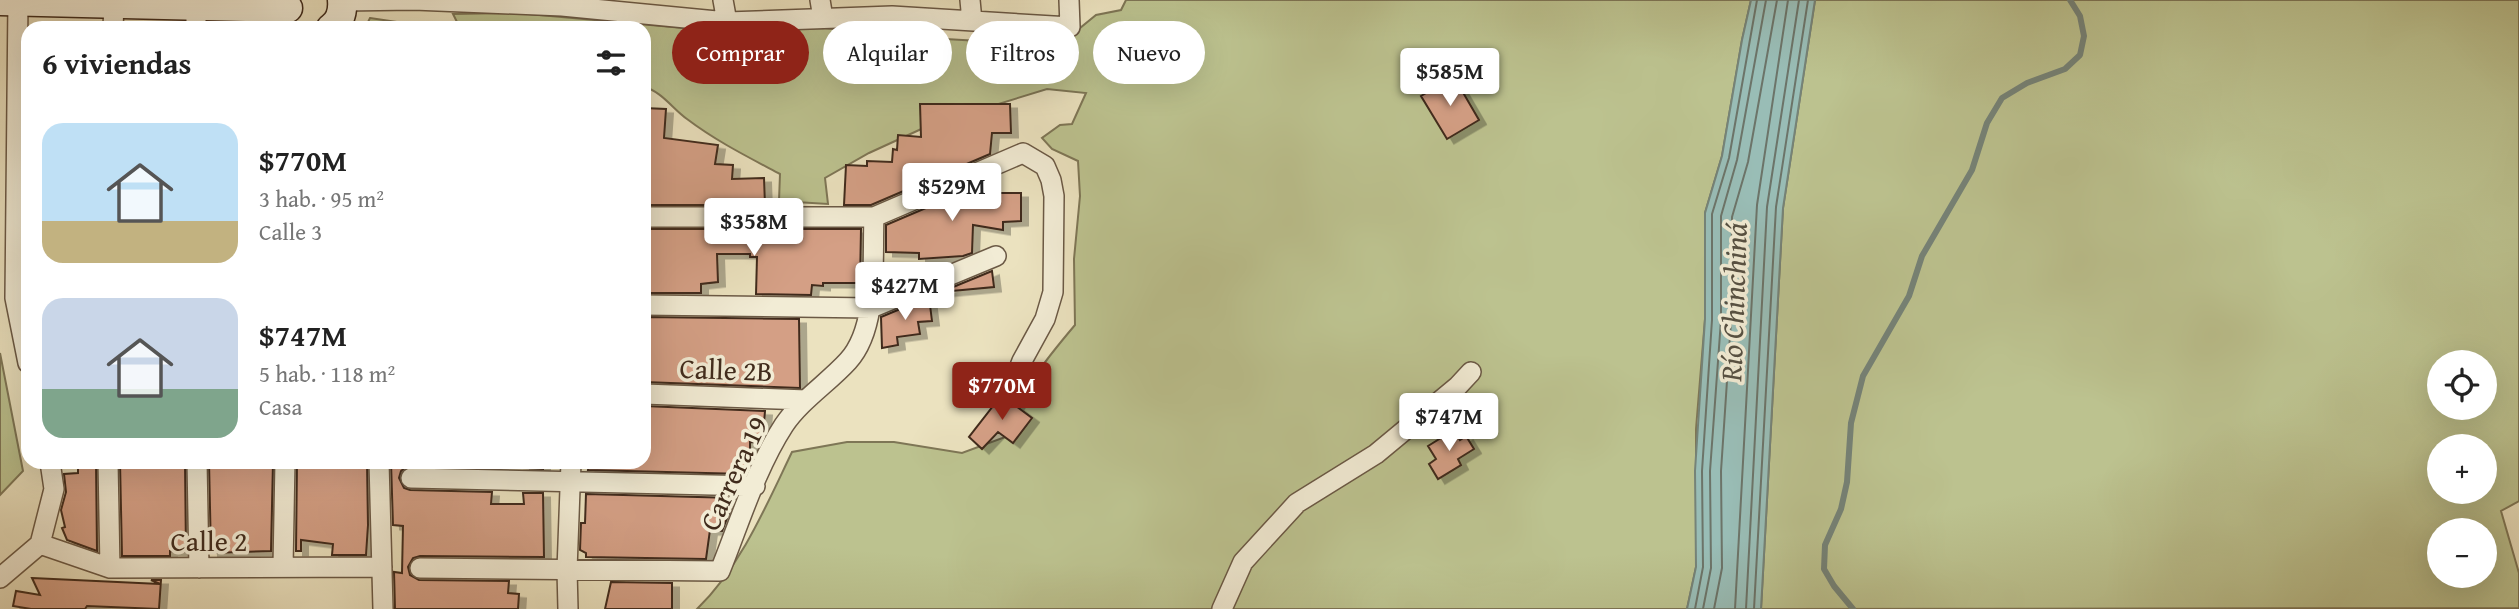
<!DOCTYPE html>
<html lang="es">
<meta charset="utf-8">
<style>
:root{--surface:#fff;--page:#f6f6f6;--text:#222;--muted:#767676;--accent:#8f2418}
body{margin:0;font-family:"Gentium Book Plus",serif;background:var(--page);color:var(--text);height:100vh;display:flex;flex-direction:column;font-size:26px;white-space:nowrap}
*{box-sizing:border-box;margin:0}
p{font-size:23px;color:var(--muted)}
.icon{flex:none;width:38px;height:38px;fill:none;stroke:currentColor;stroke-width:2;stroke-linecap:round;stroke-linejoin:round}
.map{position:relative;flex:1;overflow:hidden}
.drawer{position:absolute;left:21px;top:21px;width:630px;height:448px;display:flex;flex-direction:column;background:var(--surface);border-radius:21px;box-shadow:0 7px 28px #0002}
.drawer>*{flex:none}
.top-card{position:absolute;left:672px;top:21px;width:665px;height:63px;display:flex;gap:14px}
.controls{position:absolute;left:2427px;top:350px;display:grid;gap:14px}
.controls a{display:grid;place-items:center;width:70px;height:70px;border-radius:50%;background:var(--surface);box-shadow:0 7px 28px #0002;font-size:35px}
.price{position:absolute;translate:-50% -60px;padding:0 16px;border-radius:7px;background:#fff;color:#222;font-size:23px;line-height:46px;filter:drop-shadow(0 2px 4px #0008)}
.price::after{content:'';position:absolute;left:50%;top:42px;width:21px;height:16px;margin-left:-10px;background:inherit;clip-path:polygon(0 0,100% 0,50% 100%)}
.price.selected{background:var(--accent);color:#fff}
ul{padding:0;list-style:none}
li{display:flex;align-items:center;gap:21px;height:175px;padding:0 21px}
li span{display:grid;place-items:center;flex:none;width:196px;height:140px;border-radius:21px;color:#555}
li>.icon{margin-inline-start:auto}
span .icon{width:84px;height:84px;fill:#fffc;stroke-width:1}
li b{font-size:30px}
h2{display:flex;justify-content:space-between;align-items:center;height:84px;padding:0 21px;font-size:30px}
.chip{padding:0 24px;border-radius:32px;background:var(--surface);box-shadow:0 7px 28px #0002;font-size:24px;line-height:63px}
.chip.selected{background:var(--accent);color:#fff}
.map>svg:first-child{display:block}
.green{fill:#bcc28f;stroke:#7e7656;stroke-width:2;fill-rule:evenodd}
.water{fill:#99bdb6;stroke:#758378;stroke-width:2}
.lines{fill:none;stroke-linecap:round;stroke-linejoin:round}
.shore{stroke:#6c7469;stroke-width:2}
.stream{stroke:#758378;stroke-width:6}
.building{fill:#d49f85;stroke:#402b1c;stroke-width:2;filter:url(#shadow)}
.street-casing{stroke:#6b5945;stroke-width:22}
.secondary-casing{stroke:#402b1c;stroke-width:31}
.street{stroke:#f2ecd5;stroke-width:19}
.secondary{stroke:#f2ecd5;stroke-width:28}
.labels{text-anchor:middle;dominant-baseline:central;stroke-width:7;stroke-linejoin:round;paint-order:stroke}
.street-label{font-size:28px;fill:#402b1c;stroke:#f2ecd5}
.water-label{font-size:30px;font-style:italic;fill:#565042;stroke:#f2ecd5}
</style>
<div class="map">
<svg width="2519" height="609" viewBox="0 0 2519 609">
<defs>
<filter id="shadow"><feDropShadow dx="7" dy="4.5" stdDeviation="0" flood-color="#0004"/></filter>
</defs>
<rect width="100%" height="100%" fill="#ebe2bf"/>
<filter id="stains"><feTurbulence type="fractalNoise" baseFrequency=".00286" numOctaves="4"/><feColorMatrix values="0 0 0 0 .2 0 0 0 0 .09 0 0 0 0 .02 0 0 0 .5 -.17"/></filter>
<radialGradient id="worn" r=".72"><stop offset=".6" stop-color="#630" stop-opacity="0"/><stop offset="1" stop-color="#630" stop-opacity=".3"/></radialGradient>
<path class="green" d="M 1126,0 L 1751,0 L 1742,40 L 1722,156 L 1705,213 L 1705,319 L 1696,429 L 1696,567 L 1687,609 L 697,609 C 741,566 766,506 792,452 L 847,442 L 894,442 L 962,453 L 1008,436 C 1024,386 1042,364 1075,325 L 1074,259 L 1080,196 L 1078,161 L 1052,149 L 1042,138 L 1060,125 L 1072,124 L 1086,93 L 1047,89 L 930,125 L 869,153 L 825,178 L 828,204 L 779,201 L 780,174 C 748,157 716,141 687,119 C 673,109 661,91 644,87 L 644,28 L 460,28 L 453,14 L 517,13 L 728,32 L 823,28 L 911,37 L 997,42 L 1069,37 L 1096,15 L 1121,10 Z
M 1815,0 L 2519,0 L 2519,501 L 2501,511 L 2519,573 L 2519,608 L 1761,609 L 1783,208 ZM 2440,362 L 2485,362 L 2485,408 L 2440,408 ZM 2440,446 L 2485,446 L 2485,492 L 2440,492 ZM 2440,530 L 2485,530 L 2485,576 L 2440,576 Z
M 370,18 L 437,28 L 365,28 Z
M 0,353 L 23,471 L 0,495 Z"/>
<path class="water" d="M 1751,0 L 1815,0 L 1783,208 L 1761,609 L 1687,609 L 1696,567 L 1695,471 L 1705,319 L 1705,213 L 1722,156 L 1742,40 Z"/>
<g class="lines">
<path class="shore" d="M 1695,609 L 1703,567 L 1702,471 L 1712,320 L 1712,214 L 1729,158 L 1757,0
M 1703,609 L 1711,568 L 1710,471 L 1721,320 L 1721,216 L 1737,160 L 1766,0
M 1714,609 L 1722,568 L 1721,471 L 1731,321 L 1732,217 L 1748,162 L 1777,0
M 1735,609 L 1757,205 L 1788,0
M 1746,609 L 1767,207 L 1799,0
M 1754,609 L 1776,207 L 1808,0"/>
<path class="stream" d="M 1853,609 L 1834,586 L 1824,569 L 1825,545 L 1841,509 L 1847,482 L 1851,423 L 1863,376 L 1909,296 L 1922,256 L 1972,170 L 1987,123 L 2002,98 L 2027,83 L 2065,69 L 2080,55 L 2084,36 L 2080,16 L 2070,0"/>
</g>
<path class="building" d="M 1454,77 L 1479,120 L 1447,139 L 1421,96 Z
M 920,104 L 1010,104 L 1011,133 L 992,133 L 990,154 L 871,205 L 844,205 L 846,165 L 867,166 L 867,161 L 892,162 L 893,149 L 897,150 L 898,135 L 921,137 Z
M 644,108 L 666,109 L 664,138 L 718,145 L 715,164 L 733,165 L 732,179 L 764,178 L 765,205 L 644,205 Z
M 989,181 L 988,193 L 1021,193 L 1021,221 L 1003,222 L 1003,230 L 973,225 L 972,253 L 963,256 L 919,259 L 919,253 L 886,252 L 886,225 Z
M 644,229 L 861,229 L 860,283 L 823,283 L 823,286 L 812,285 L 811,295 L 756,294 L 757,257 L 750,257 L 750,254 L 717,254 L 718,282 L 701,284 L 701,293 L 648,293 L 648,235 L 644,235 Z
M 992,271 L 994,287 L 941,292 Z
M 929,297 L 932,321 L 918,322 L 920,334 L 897,337 L 898,345 L 882,348 L 881,317 Z
M 645,317 L 799,319 L 800,388 L 644,382 Z
M 1004,392 L 1020,400 L 1016,406 L 1032,418 L 1013,443 L 998,432 L 982,449 L 969,437 Z
M 644,406 L 765,411 L 763,435 L 760,443 L 750,442 L 750,463 L 745,474 L 588,470 L 589,462 L 644,462 Z
M 1454,430 L 1460,440 L 1466,436 L 1474,449 L 1458,459 L 1461,465 L 1438,479 L 1429,464 L 1436,459 L 1428,446 Z
M 78,462 L 96,462 L 97,551 L 67,540 L 62,528 L 65,527 L 61,510 L 66,492 L 64,474 L 78,473 Z
M 120,462 L 185,462 L 186,552 L 170,551 L 170,556 L 122,556 Z
M 209,462 L 273,462 L 271,551 L 211,553 Z
M 297,462 L 367,462 L 368,525 L 366,555 L 332,555 L 333,544 L 301,540 L 301,551 L 296,551 Z
M 391,462 L 495,462 L 494,468 L 406,467 L 401,471 L 399,478 L 404,488 L 410,490 L 492,492 L 491,504 L 524,504 L 523,493 L 543,493 L 544,557 L 420,556 L 413,558 L 408,567 L 410,575 L 419,580 L 509,581 L 508,593 L 519,594 L 518,609 L 395,609 L 394,572 L 402,573 L 403,526 L 393,525 Z
M 523,462 L 543,462 L 543,469 L 523,468 Z
M 586,494 L 735,498 L 722,531 L 710,530 L 706,559 L 586,557 L 586,553 L 580,550 L 581,523 L 585,523 Z
M 32,578 L 160,584 L 151,580 L 161,580 L 159,609 L 87,606 L 85,609 L 31,609 L 13,606 L 16,591 L 40,595 Z
M 611,582 L 672,583 L 672,609 L 605,609 Z"/>
<g class="lines">
<g class="street-casing">
<path id="street" d="M 18,0 L 15,298 L 28,363
M 723,0 L 727,22
M 820,0 L 823,18
M 970,0 L 972,21
M 343,1 L 414,0 L 562,6 L 727,22 L 892,16 L 1070,27 L 1069,0
M 113,28 L 114,4
M 196,28 L 196,6
M 644,217 L 874,217 L 1023,153 L 1045,166 L 1051,180 L 1054,196 L 1053,292 L 1045,319 L 1022,361 L 1013,384
M 644,305 L 871,308 L 996,256
M 644,394 L 806,400
M 108,462 L 110,568
M 197,462 L 199,568
M 379,462 L 383,609
M 411,478 L 755,486
M 40,544 L 110,568 L 382,567
M 40,544 L 54,489 L 50,462
M 283,567 L 285,462
M 420,568 L 720,571 C 739,524 756,468 784,425 C 801,400 828,383 848,361 C 879,327 872,260 874,217
M 0,578 L 40,544
M 568,609 L 567,570 L 571,462
M 1222,609 L 1243,562 L 1297,503 L 1376,454 L 1458,386 L 1471,372"/>
</g>
<g class="secondary-casing">
<path id="secondary" d="M 0,1 L 288,8
M 331,28 C 341,21 343,11 342,0"/>
</g>
<use href="#street" class="street"/>
<use href="#secondary" class="secondary"/>
</g>
<g class="labels">
<g class="street-label">
<text transform="translate(726 369) rotate(2)">Calle 2B</text>
<text transform="translate(733 473) rotate(-65)">Carrera 19</text>
<text x="209" y="540">Calle 2</text>
</g>
<g class="water-label">
<text transform="translate(1733 302) rotate(-88)">Río Chinchiná</text>
</g>
</g>
<rect width="100%" height="100%" filter="url(#stains)"/>
<rect width="100%" height="100%" fill="url(#worn)"/>
</svg>
<div class="controls">
<a><svg class="icon" aria-label="locate" viewBox="0 0 24 24"><circle cx="12" cy="12" r="6"/><path d="M12 2v4M12 18v4M2 12h4M18 12h4"/></svg></a>
<a>+</a>
<a>−</a>
</div>
<b class="price" style="left:1450px;top:108px">$585M</b>
<b class="price" style="left:952px;top:223px">$529M</b>
<b class="price" style="left:754px;top:258px">$358M</b>
<b class="price" style="left:905px;top:322px">$427M</b>
<b class="price selected" style="left:1002px;top:422px">$770M</b>
<b class="price" style="left:1449px;top:453px">$747M</b>
<div class="top-card">
<a class="chip selected">Comprar</a>
<a class="chip">Alquilar</a>
<a class="chip">Filtros</a>
<a class="chip">Nuevo</a>
</div>
<section class="drawer">
<h2>6 viviendas<svg class="icon" aria-label="filters" viewBox="0 0 24 24"><path d="M4 7h16M4 17h16"/><circle cx="9" cy="7" r="2"/><circle cx="15" cy="17" r="2"/></svg></h2>
<ul>
<li><span style="background:linear-gradient(#bfe0f5 70%,#c2b280 0)"><svg class="icon" aria-label="home" viewBox="0 0 24 24"><path d="M3 11l9-7 9 7M6 9v11h12V9"/></svg></span><div><b>$770M</b><p>3 hab. · 95 m²</p><p>Calle 3</p></div></li>
<li><span style="background:linear-gradient(#c9d6e8 65%,#7fa58c 0)"><svg class="icon" aria-label="home" viewBox="0 0 24 24"><path d="M3 11l9-7 9 7M6 9v11h12V9"/></svg></span><div><b>$747M</b><p>5 hab. · 118 m²</p><p>Casa</p></div></li>
</ul>
</section>
</div>
